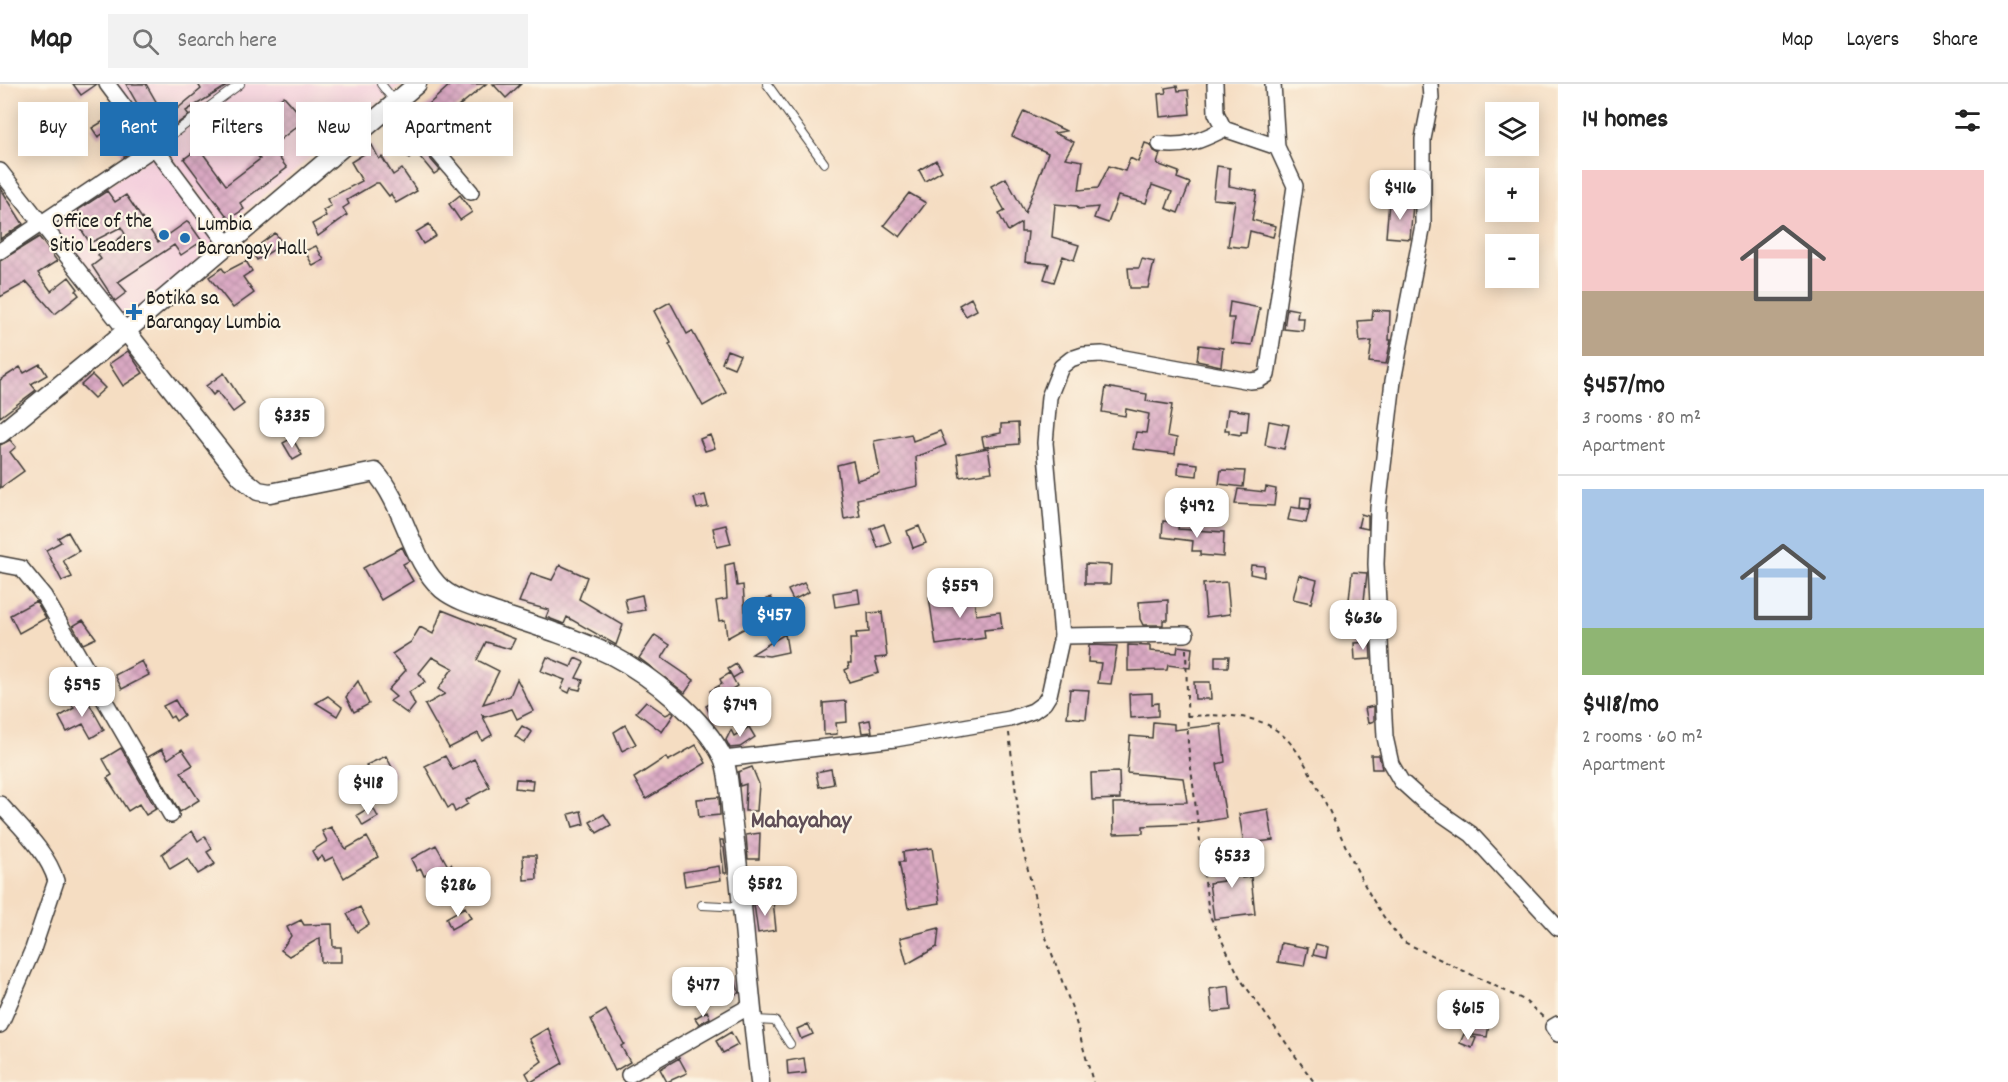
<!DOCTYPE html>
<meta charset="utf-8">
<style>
:root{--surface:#fff;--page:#f2f2f2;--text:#222;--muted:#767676;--line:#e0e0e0;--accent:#1f6fb2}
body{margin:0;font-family:Dekko,sans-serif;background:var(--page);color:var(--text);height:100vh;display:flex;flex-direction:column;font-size:22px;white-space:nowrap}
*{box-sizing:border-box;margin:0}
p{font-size:20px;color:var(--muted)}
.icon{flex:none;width:33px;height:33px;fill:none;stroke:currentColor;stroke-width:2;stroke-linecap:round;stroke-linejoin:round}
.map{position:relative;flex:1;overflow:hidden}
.details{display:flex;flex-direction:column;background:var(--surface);width:450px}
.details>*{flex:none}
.top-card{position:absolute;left:18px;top:18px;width:570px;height:54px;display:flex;gap:12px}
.buttons{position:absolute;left:1485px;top:18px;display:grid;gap:12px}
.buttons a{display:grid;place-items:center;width:54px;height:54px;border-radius:0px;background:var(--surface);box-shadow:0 3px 15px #0003;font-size:30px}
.price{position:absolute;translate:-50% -51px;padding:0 14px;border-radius:12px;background:#fff;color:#222;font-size:20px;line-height:39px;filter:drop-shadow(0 2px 3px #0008)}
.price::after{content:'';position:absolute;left:50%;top:36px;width:18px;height:14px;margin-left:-9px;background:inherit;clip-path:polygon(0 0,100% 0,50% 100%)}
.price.selected{background:var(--accent);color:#fff}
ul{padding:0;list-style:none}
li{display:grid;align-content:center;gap:12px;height:318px;padding:0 24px}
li+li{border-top:2px solid var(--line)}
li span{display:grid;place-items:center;height:186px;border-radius:0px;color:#555}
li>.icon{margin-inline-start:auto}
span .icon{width:108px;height:108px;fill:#fffc;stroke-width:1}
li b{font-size:26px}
h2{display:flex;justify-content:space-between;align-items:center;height:72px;padding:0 24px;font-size:26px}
.chip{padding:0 21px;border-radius:0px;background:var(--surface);box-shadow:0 3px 15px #0003;font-size:21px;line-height:54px}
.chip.selected{background:var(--accent);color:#fff}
header{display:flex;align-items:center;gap:36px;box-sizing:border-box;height:84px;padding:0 30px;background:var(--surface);border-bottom:2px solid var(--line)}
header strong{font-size:28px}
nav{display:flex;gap:33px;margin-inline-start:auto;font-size:21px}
.search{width:420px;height:54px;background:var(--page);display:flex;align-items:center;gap:15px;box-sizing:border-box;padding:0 21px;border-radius:0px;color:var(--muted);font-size:22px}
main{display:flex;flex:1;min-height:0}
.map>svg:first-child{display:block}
.built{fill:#f4cfdd}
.building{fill:url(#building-cross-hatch)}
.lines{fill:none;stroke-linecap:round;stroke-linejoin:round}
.service-casing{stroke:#3d3935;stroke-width:10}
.minor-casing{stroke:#3d3935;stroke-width:18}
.tertiary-casing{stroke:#3d3935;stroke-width:21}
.path{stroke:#3d3935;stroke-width:2;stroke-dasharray:4.5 4.5;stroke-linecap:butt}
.service{stroke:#fff;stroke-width:8}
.minor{stroke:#fff;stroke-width:15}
.tertiary{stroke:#fff;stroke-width:18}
.poi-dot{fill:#1f6fb2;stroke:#fcf5e5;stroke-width:2}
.labels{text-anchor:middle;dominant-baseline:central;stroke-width:4.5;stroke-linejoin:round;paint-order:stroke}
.poi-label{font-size:21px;fill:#1c1c1c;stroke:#fcf5e5;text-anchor:start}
.quarter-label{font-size:24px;font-weight:bold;fill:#5e4d56;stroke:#fcf5e5}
</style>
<header>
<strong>Map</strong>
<div class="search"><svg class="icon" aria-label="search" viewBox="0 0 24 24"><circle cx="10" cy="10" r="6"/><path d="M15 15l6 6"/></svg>Search here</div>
<nav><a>Map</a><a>Layers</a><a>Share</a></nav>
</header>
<main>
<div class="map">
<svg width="1558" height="998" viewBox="0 0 1558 998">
<defs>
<pattern id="building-cross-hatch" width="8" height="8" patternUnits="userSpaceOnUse" patternTransform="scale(1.5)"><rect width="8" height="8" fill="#daa9c3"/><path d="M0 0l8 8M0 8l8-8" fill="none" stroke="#ba91a7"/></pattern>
</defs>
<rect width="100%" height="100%" fill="#fcf5e5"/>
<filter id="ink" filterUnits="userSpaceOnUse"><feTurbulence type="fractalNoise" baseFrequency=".0167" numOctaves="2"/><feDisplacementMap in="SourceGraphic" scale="12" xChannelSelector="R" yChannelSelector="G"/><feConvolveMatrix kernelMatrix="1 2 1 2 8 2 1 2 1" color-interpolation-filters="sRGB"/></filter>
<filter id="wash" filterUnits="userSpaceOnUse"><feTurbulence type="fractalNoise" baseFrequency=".008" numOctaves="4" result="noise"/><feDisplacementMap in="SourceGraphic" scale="24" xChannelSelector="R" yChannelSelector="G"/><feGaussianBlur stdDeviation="1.35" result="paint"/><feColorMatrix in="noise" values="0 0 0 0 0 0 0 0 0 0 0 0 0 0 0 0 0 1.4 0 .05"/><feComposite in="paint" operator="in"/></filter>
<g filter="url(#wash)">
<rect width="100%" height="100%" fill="#f5ddc2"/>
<path class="built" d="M 115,0 L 402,0 L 225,143 Z
M 153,71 L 219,159 L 125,238 L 51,140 Z"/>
<g id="blocks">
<path class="building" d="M 73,0 L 97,0 L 81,11 Z
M 126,0 L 146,0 L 158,21 L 143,30 Z
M 198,0 L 230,0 L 186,27 L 189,31 L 159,53 L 153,45 L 201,5 Z
M 451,0 L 486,0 L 453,27 L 459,37 L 450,44 L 445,38 L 434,49 L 418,30 Z
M 493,0 L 521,0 L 506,14 Z
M 1177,2 L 1178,7 L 1188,6 L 1190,30 L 1160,33 L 1158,10 L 1166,9 L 1165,4 Z
M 284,12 L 305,36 L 271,63 L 287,84 L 240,119 L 244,125 L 229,135 L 184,75 L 199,64 L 226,101 L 260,75 L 239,49 Z
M 1024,27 L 1066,47 L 1054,49 L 1074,58 L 1065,74 L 1083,77 L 1079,106 L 1098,104 L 1109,82 L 1125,87 L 1130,74 L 1138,78 L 1145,59 L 1151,61 L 1154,67 L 1160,70 L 1157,80 L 1179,88 L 1177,94 L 1190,99 L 1178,129 L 1166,124 L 1172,108 L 1152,101 L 1146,119 L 1118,112 L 1108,139 L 1094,134 L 1098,123 L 1078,125 L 1077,122 L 1055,120 L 1052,153 L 1079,161 L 1074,176 L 1063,172 L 1054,198 L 1044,195 L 1049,180 L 1025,178 L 1028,148 L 1021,148 L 1021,139 L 1008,147 L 999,130 L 1005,127 L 991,102 L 1006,94 L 1025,129 L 1048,69 L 1012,52 Z
M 117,29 L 140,61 L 124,72 L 109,46 L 98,53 L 92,44 Z
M 407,48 L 440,86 L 434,90 L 416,68 L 409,74 L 395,58 Z
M 372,61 L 379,75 L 382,73 L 393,91 L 402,85 L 417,107 L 396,119 L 391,110 L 389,112 L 379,99 L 376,99 L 347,116 L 349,120 L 343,124 L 347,131 L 318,152 L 312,140 L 326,132 L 323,126 L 331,122 L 327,115 L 362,97 L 351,78 L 364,70 L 362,66 Z
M 936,76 L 942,87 L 925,97 L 919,86 Z
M 1217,82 L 1230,84 L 1229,102 L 1257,107 L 1252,136 L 1276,142 L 1273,153 L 1250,147 L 1247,164 L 1228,162 L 1235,117 L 1213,115 Z
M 0,103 L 23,140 L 0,155 Z
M 107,107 L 115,118 L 126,111 L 158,158 L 188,137 L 202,157 L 181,171 L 174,161 L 118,198 L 127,208 L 115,217 L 92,182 L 101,175 L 98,171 L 125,150 L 121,143 L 90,159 L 79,142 L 86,138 L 78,126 Z
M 909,109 L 926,119 L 900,153 L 884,141 Z
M 460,111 L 472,128 L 460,136 L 449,120 Z
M 1389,118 L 1413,120 L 1410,155 L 1386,153 Z
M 429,140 L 436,152 L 423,160 L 416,148 Z
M 275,149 L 283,160 L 257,176 L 251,167 Z
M 39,153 L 57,177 L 38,189 L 51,207 L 69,193 L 78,205 L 76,207 L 79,211 L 55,230 L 27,198 L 0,213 L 0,177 Z
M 316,162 L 324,176 L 313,182 L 305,167 Z
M 1142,175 L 1154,178 L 1148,204 L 1130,204 L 1128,184 L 1139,184 Z
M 246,177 L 252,187 L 243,193 L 254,209 L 233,224 L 209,193 L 222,184 L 225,188 Z
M 971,214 L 977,226 L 966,232 L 959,221 Z
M 670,218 L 687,250 L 692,247 L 726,309 L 703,322 L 669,260 L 671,259 L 654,227 Z
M 1230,218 L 1260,224 L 1252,261 L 1231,259 L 1234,234 L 1228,234 Z
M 1287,224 L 1298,226 L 1297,234 L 1304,234 L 1303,247 L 1284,245 Z
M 1373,226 L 1390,227 L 1389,256 L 1391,256 L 1386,280 L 1369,278 L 1372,257 L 1360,258 L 1358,237 L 1372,236 Z
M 1199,261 L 1223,264 L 1221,282 L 1197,277 Z
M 727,266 L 740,271 L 734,284 L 722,279 Z
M 128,267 L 143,289 L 123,302 L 109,280 Z
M 40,280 L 47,291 L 31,300 L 36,306 L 0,333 L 0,296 L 20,283 L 24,289 Z
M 224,289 L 244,320 L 233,328 L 217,307 L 213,311 L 206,302 Z
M 92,291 L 105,304 L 94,314 L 81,301 Z
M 1106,303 L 1147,310 L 1146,317 L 1172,321 L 1167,352 L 1177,354 L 1175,370 L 1133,365 L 1136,348 L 1146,349 L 1149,330 L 1126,325 L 1125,332 L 1102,328 Z
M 1228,325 L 1249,328 L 1247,348 L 1241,348 L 1241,351 L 1229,349 L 1229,346 L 1225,346 Z
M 1269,337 L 1289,341 L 1284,365 L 1265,361 Z
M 1018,339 L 1019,360 L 984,363 L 982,353 L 1001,349 L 1001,340 Z
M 940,347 L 946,361 L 916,373 L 918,402 L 857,415 L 860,432 L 844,435 L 837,381 L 853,377 L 857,396 L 880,390 L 874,357 L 911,350 L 913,357 Z
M 710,351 L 715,364 L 705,367 L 700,355 Z
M 292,354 L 302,371 L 293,376 L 283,359 Z
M 10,356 L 16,363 L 10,368 L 24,387 L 0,404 L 0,361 Z
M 988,364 L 992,388 L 960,393 L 957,370 Z
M 1179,378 L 1198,380 L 1197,392 L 1178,390 Z
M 1221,386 L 1245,387 L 1243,403 L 1219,400 Z
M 1266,403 L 1276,405 L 1274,422 L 1235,420 L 1238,405 L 1265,408 Z
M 705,411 L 708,423 L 697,425 L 694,414 Z
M 1301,413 L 1311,414 L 1310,425 L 1300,424 Z
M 1291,423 L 1309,426 L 1306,439 L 1288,436 Z
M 1361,430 L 1368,432 L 1368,445 L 1358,443 Z
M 1163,437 L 1179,439 L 1178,445 L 1224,448 L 1223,473 L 1200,471 L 1200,467 L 1192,467 L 1193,457 L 1162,453 Z
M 884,440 L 891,459 L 878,464 L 871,445 Z
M 726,441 L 731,460 L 717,463 L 713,444 Z
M 919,442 L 926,459 L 913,464 L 907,447 Z
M 68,448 L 79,467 L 63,476 L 72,493 L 62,497 L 46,466 L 61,458 L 58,454 Z
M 402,463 L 409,477 L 403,480 L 413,497 L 381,516 L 363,484 Z
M 734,479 L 737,502 L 743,501 L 745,527 L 771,513 L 778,526 L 727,554 L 725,536 L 719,537 L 716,517 L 727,515 L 725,481 Z
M 1085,480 L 1111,481 L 1110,500 L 1085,500 Z
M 560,481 L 587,493 L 579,515 L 623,541 L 616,561 L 567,533 L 564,540 L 546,533 L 549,526 L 519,518 L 531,489 L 552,496 Z
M 1251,481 L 1264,482 L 1264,493 L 1250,490 Z
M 1352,488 L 1367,489 L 1364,517 L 1349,516 Z
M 1299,491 L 1317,496 L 1311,519 L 1293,515 Z
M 1227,498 L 1230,530 L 1206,533 L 1203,500 Z
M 804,499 L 809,508 L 793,516 L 788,506 Z
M 858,505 L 860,519 L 835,523 L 833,509 Z
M 973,507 L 976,531 L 1000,528 L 1002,544 L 984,546 L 985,554 L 936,561 L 929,513 Z
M 642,511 L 645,526 L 628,529 L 625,515 Z
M 1168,516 L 1168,536 L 1163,536 L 1163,541 L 1143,541 L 1140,535 L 1139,518 Z
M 36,517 L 46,534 L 19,549 L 10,531 Z
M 442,526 L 515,555 L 510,565 L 486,558 L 477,576 L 499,587 L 483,620 L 510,612 L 517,595 L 533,627 L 517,635 L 512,625 L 485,633 L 482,631 L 492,651 L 482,657 L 478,649 L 449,664 L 425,621 L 445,610 L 438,605 L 453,584 L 432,573 L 419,589 L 425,598 L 409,608 L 415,621 L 408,630 L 390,617 L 396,613 L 388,606 L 406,586 L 392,570 L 411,558 L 420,543 L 433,550 Z
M 882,528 L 887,573 L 875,574 L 879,589 L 849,598 L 845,586 L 849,584 L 848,579 L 851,579 L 850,555 L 857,555 L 856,549 L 869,548 L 868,529 Z
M 83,536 L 96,554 L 83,560 L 73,542 Z
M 785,550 L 788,568 L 769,572 L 752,570 Z
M 655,551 L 670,561 L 662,574 L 694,596 L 685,609 L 639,574 Z
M 1370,558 L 1371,575 L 1355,576 L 1354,559 Z
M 1089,561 L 1117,562 L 1111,600 L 1098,599 L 1101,579 L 1088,578 Z
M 1128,561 L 1150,562 L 1150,567 L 1177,569 L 1178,562 L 1192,564 L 1190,584 L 1168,581 L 1167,586 L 1128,587 Z
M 1215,572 L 1229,572 L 1228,583 L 1215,583 Z
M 547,573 L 571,583 L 575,574 L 584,578 L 576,594 L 583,596 L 580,606 L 571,604 L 569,609 L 561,605 L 565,596 L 541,587 Z
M 142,577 L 149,591 L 122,605 L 115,591 Z
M 736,580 L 741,589 L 733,594 L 728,585 Z
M 730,589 L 737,602 L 715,616 L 710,607 L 722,600 L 720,595 Z
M 358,597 L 369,620 L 354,628 L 346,613 Z
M 1194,598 L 1210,598 L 1211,615 L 1195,615 Z
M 1070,605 L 1089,606 L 1086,635 L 1067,633 Z
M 1152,609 L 1152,620 L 1158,619 L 1158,632 L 1130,634 L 1129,610 Z
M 85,612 L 104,646 L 91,654 L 83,640 L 67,648 L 59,633 L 74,624 L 71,620 Z
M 328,612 L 342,623 L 337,632 L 316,619 Z
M 722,613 L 732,631 L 719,638 L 712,633 L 706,622 Z
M 175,616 L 184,631 L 176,637 L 173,632 L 170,634 L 163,622 Z
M 646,617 L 666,631 L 672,628 L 674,630 L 662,648 L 636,628 Z
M 846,617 L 847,638 L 836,639 L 837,650 L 824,651 L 823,619 Z
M 1374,622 L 1374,637 L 1368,639 L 1365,624 Z
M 870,636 L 872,648 L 862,649 L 860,638 Z
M 1153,638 L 1174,640 L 1174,646 L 1221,640 L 1225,678 L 1217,680 L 1226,734 L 1190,740 L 1143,742 L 1143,749 L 1114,750 L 1113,719 L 1187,718 L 1183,694 L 1127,689 L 1130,652 L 1152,654 Z
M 625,641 L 636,660 L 622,667 L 614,648 Z
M 522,642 L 532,648 L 525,659 L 515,652 Z
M 749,643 L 755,653 L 740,663 L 730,664 L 726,656 L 731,646 L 734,652 Z
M 696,661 L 706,679 L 646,715 L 634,694 L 666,673 L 668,677 Z
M 121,664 L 156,725 L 146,731 L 139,720 L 128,727 L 107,694 L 112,691 L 103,675 Z
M 162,665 L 168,675 L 182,665 L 193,681 L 181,688 L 199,716 L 180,728 L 148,673 Z
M 1371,671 L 1379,671 L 1382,685 L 1372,685 Z
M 386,672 L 396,691 L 377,702 L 366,681 Z
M 445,672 L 453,686 L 474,675 L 490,703 L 466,716 L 468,720 L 455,728 L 452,721 L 448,724 L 425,682 Z
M 752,683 L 759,700 L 757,727 L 745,727 L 746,700 L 740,702 L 738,688 Z
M 831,685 L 834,700 L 819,703 L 816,688 Z
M 1119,688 L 1120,715 L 1092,716 L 1091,689 Z
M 516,695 L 533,696 L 532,706 L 515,704 Z
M 719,713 L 720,731 L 699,733 L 697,715 Z
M 372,722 L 378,733 L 363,742 L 357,731 Z
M 1268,725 L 1273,756 L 1244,760 L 1239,730 Z
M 581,727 L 584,740 L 573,743 L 569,730 Z
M 604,730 L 611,741 L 597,749 L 590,738 Z
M 331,743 L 346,765 L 367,753 L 378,773 L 344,794 L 333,773 L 325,777 L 322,772 L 317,776 L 312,767 L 327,757 L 322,747 Z
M 192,747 L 198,757 L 205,752 L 212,765 L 207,768 L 215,780 L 198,790 L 188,774 L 170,785 L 162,770 Z
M 760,749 L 759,775 L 748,775 L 746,751 Z
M 720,756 L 723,756 L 727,789 L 724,789 Z
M 436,761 L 448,782 L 451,780 L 457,790 L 443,798 L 435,786 L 424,792 L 421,785 L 417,787 L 411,775 Z
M 932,764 L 940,819 L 908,824 L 899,778 L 904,778 L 903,768 Z
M 1238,764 L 1242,794 L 1251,793 L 1255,830 L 1214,835 L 1209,799 L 1223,797 L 1219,766 Z
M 523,771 L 536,771 L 537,795 L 524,796 Z
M 719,782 L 721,796 L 685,802 L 683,788 Z
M 773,816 L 776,846 L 758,849 L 754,820 Z
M 360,823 L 369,840 L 357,848 L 347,830 Z
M 465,823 L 471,834 L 451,845 L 446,834 Z
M 301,836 L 304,841 L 332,840 L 333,863 L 341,863 L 341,878 L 321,878 L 320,854 L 289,872 L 281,866 L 291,852 L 287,843 Z
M 939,844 L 937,863 L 907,880 L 900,854 Z
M 1281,859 L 1308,864 L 1304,882 L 1278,878 Z
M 1316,860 L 1328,863 L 1326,874 L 1313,871 Z
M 735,895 L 739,909 L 726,912 L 723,898 Z
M 1229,902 L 1231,926 L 1212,928 L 1210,905 Z
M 606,926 L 624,960 L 621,962 L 630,978 L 615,987 L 591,935 Z
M 707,927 L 710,934 L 699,940 L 695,934 Z
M 1475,938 L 1489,940 L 1487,953 L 1473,951 Z
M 808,940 L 813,950 L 801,955 L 797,945 Z
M 548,944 L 563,979 L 531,998 L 526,989 L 542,977 L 529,955 Z
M 731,948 L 738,961 L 723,969 L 716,957 Z
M 1464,950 L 1476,954 L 1472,964 L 1460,959 Z
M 679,974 L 687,989 L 667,998 L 660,985 Z
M 804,974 L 806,989 L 788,991 L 787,977 Z"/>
</g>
</g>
<g filter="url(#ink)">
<use href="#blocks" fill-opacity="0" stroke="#3d3935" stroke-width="1.5"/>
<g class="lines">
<g class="service-casing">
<path id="service" d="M 381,0 L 395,18
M 767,0 L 824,79
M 155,63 L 240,0
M 702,821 L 742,823
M 754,936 L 775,937 L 790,960"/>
</g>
<g class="minor-casing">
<path id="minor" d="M 107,0 L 227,160
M 1215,0 L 1216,29 L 1224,45 L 1277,63
M 1430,0 L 1431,14 L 1423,55 L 1423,141 L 1393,297 L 1378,424 L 1376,480 L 1385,653 L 1391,680 L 1401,697 L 1422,716 L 1471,750 L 1558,844
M 395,18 L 471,108
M 1160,60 C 1185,64 1202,56 1224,45
M 0,87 L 126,247
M 0,167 L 155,63
M 0,480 L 21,484 L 44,512 L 171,731
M 1062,552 L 1186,550
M 724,675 L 895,655 L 1010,635 L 1033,627 L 1044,619 L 1049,611 L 1062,552 L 1045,359 L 1049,313 L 1061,283 L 1071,275 L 1083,271 L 1102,270 L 1250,297 L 1259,296 L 1267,291 L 1295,102 L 1277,63 L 1273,0
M 0,720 C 19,742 48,768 56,797 L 33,865 L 0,941
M 1558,940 L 1553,943 L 1558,950
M 629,991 L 750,922"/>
</g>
<g class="tertiary-casing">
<path id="tertiary" d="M 126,247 L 241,393 L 258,407 L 270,409 L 375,388 C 405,421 411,478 442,505 C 458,518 481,523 500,530 C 537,542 575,554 611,571 C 650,591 704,634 723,674 C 730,689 730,723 733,741 C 744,827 749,912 760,998
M 0,350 L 126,247 L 417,0"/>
</g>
<path class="path" d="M 1186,565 L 1188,660 L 1209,830 L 1241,896 L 1314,998
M 106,592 L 113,588
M 1187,632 C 1213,631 1250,629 1273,644 C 1296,658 1309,687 1321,710 C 1346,759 1366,818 1404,858 L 1524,916 L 1544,934
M 1009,649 L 1022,761 L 1041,840 L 1072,924 L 1093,998"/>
<use href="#service" class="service"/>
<use href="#minor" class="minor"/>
<use href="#tertiary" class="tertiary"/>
</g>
</g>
<g class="poi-dot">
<circle cx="164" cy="151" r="6"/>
<circle cx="185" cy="154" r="6"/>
<path d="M131 219h6v6h6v6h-6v6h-6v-6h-6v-6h6z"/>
</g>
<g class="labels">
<g class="poi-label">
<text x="152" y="139" text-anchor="end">Office of the<tspan x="152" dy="24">Sitio Leaders</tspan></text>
<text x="197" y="142">Lumbia<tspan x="197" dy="24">Barangay Hall</tspan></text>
<text x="146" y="216">Botika sa<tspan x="146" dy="24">Barangay Lumbia</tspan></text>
</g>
<g class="quarter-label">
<text x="801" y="738">Mahayahay</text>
</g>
</g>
</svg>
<div class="buttons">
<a><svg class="icon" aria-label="layers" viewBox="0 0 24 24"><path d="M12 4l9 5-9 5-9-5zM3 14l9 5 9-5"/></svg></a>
<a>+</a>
<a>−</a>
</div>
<b class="price" style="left:1400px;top:137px">$416</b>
<b class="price" style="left:292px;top:365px">$335</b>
<b class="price" style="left:1197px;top:455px">$492</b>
<b class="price" style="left:960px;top:535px">$559</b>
<b class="price selected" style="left:774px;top:564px">$457</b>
<b class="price" style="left:1363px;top:567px">$636</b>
<b class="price" style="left:82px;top:634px">$595</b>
<b class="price" style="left:740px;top:654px">$749</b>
<b class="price" style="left:368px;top:732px">$418</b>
<b class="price" style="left:1232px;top:805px">$533</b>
<b class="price" style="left:765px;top:833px">$582</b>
<b class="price" style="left:458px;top:834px">$286</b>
<b class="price" style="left:703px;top:934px">$477</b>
<b class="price" style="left:1468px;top:957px">$615</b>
<div class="top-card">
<a class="chip">Buy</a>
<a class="chip selected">Rent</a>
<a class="chip">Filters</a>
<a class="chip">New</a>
<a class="chip">Apartment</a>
</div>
</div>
<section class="details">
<h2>14 homes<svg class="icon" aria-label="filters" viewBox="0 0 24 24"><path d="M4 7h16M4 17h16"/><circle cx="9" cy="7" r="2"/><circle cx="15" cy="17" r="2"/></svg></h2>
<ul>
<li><span style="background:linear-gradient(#f6c9c9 65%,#b9a48a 0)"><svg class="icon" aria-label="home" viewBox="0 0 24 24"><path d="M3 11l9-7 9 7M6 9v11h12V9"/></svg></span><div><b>$457/mo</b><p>3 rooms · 80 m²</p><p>Apartment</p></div></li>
<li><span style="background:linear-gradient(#a9c7e8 75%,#8fb573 0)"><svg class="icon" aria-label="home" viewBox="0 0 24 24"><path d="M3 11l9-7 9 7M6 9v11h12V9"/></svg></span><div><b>$418/mo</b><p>2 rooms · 60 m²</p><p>Apartment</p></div></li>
</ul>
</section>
</main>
